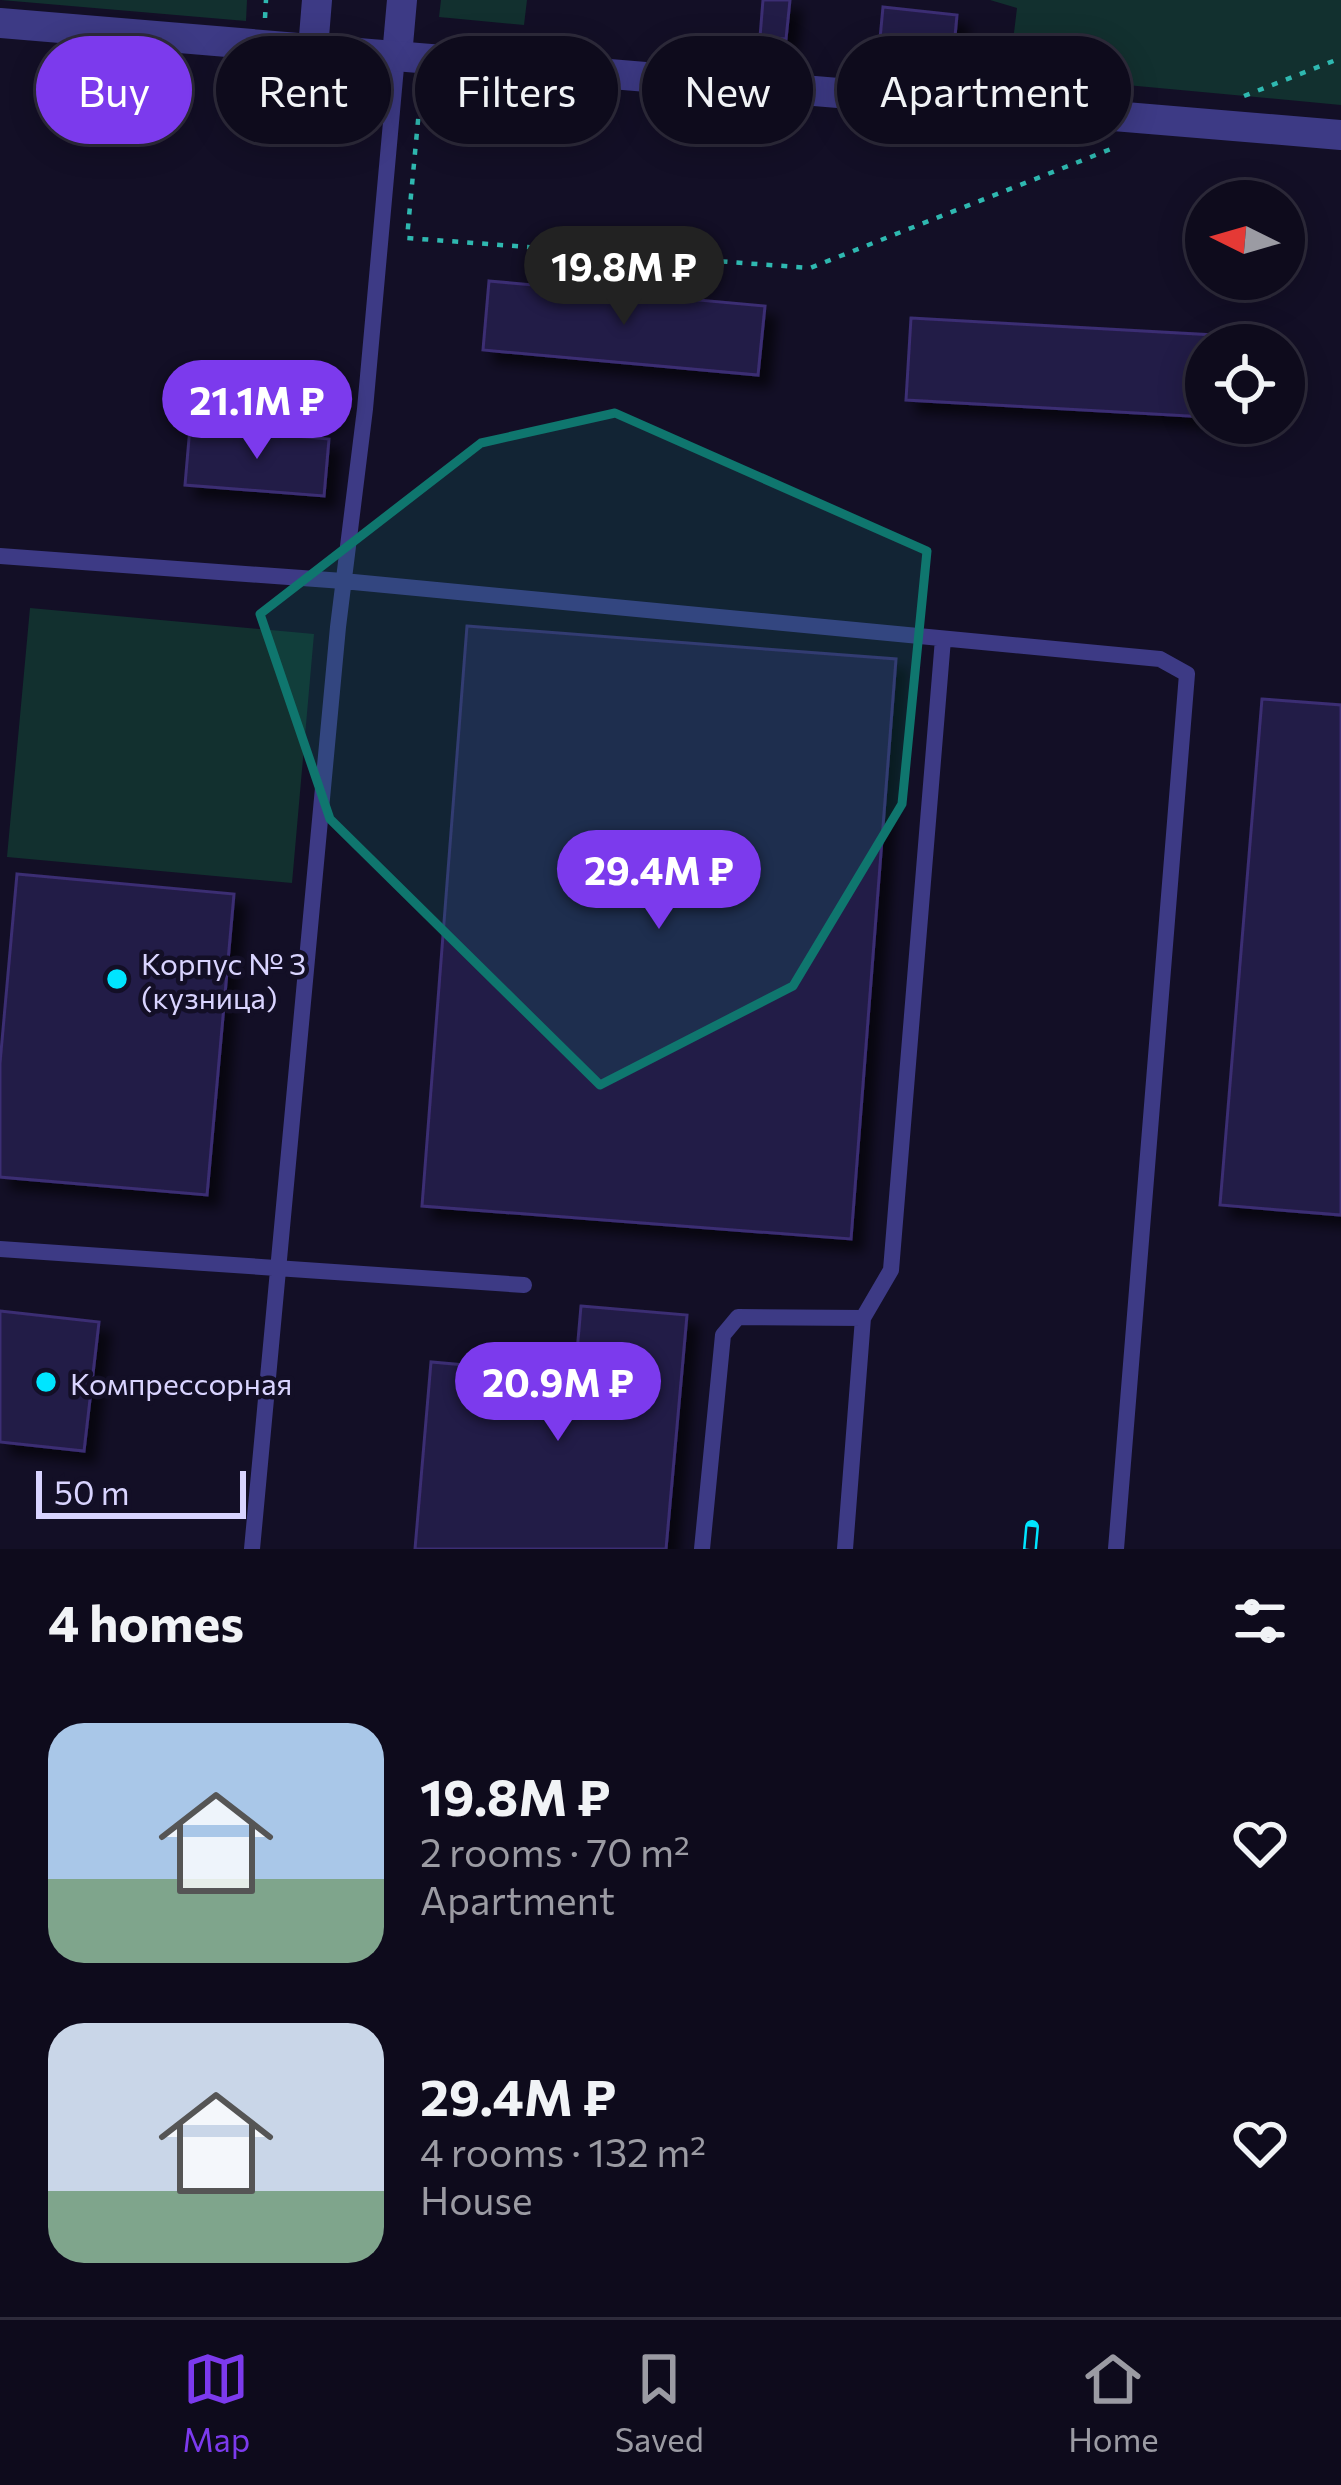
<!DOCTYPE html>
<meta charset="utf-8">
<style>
:root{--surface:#0e0b1c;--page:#171425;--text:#f1f3f6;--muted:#9b9ba3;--line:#2e2b3b;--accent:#7c3aed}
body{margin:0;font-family:Commissioner,sans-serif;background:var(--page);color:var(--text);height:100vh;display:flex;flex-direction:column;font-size:45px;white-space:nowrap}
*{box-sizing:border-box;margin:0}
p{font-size:39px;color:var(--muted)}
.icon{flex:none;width:66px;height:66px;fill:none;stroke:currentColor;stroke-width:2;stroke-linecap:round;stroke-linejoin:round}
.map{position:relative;height:1549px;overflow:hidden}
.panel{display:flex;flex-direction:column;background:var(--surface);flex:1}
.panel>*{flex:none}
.guide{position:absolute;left:36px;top:36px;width:1269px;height:108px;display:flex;gap:24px}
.needle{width:78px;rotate:275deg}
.controls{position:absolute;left:1185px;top:180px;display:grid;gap:24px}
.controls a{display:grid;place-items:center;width:120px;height:120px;border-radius:50%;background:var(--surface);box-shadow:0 6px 30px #0003,0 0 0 3px var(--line);font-size:60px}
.scale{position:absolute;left:36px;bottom:30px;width:210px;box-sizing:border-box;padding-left:12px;border:6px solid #d9d4ff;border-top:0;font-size:33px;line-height:42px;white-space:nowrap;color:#d9d4ff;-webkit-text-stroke:9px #130f26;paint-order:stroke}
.price{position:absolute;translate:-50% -102px;padding:0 27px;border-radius:42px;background:var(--accent);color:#fff;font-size:39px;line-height:78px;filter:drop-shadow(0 3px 6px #0008)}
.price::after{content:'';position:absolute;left:50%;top:72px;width:36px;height:27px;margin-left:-18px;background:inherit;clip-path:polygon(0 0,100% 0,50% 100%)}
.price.selected{background:#222;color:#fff}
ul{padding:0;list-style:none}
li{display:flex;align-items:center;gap:36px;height:300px;padding:0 48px}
li span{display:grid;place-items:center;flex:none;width:336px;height:240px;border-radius:36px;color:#555}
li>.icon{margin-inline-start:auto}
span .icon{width:144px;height:144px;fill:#fffc;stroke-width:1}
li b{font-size:51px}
h2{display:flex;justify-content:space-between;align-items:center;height:144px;padding:0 48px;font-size:51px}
.chip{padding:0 42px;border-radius:54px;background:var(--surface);box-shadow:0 6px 30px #0003,0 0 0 3px var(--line);font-size:42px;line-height:108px}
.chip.selected{background:var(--accent);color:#fff}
.menu{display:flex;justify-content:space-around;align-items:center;height:168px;border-top:3px solid var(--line);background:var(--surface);font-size:33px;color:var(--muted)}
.menu a{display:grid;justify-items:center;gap:6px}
.menu .selected{color:var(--accent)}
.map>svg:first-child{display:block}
.green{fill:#12302f}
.building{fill:#241b47;stroke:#3b2d73;stroke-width:3;filter:url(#shadow)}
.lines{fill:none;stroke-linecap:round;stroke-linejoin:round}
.path{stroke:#2fb8b0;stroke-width:4.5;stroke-dasharray:6 9;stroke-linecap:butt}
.service{stroke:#3d3a85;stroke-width:16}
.minor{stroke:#3d3a85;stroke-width:30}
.tertiary{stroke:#3d3a85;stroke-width:30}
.rail-casing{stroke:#00e5ff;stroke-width:14}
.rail{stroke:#130f26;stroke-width:9;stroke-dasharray:27;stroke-linecap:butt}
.marked{fill:#0f766e;fill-opacity:0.2;stroke:#0f766e;stroke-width:9;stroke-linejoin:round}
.poi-dot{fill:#00e5ff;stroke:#130f26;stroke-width:4.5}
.labels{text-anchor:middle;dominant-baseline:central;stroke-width:9;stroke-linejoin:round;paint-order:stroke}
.poi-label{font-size:30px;fill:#d9d4ff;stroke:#130f26;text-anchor:start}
</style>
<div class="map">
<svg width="1341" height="1549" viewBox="0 0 1341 1549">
<defs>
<filter id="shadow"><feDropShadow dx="11" dy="11" stdDeviation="6" flood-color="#0009"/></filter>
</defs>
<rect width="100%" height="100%" fill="#130f26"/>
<path class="green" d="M 1,0 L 247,0 L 246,21 Z
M 441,0 L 527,0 L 524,25 L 439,17 Z
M 990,0 L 1341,0 L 1341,105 L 1009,74 L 1017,8 Z
M 30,608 L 314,634 L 292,883 L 7,857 Z"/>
<path class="building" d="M 763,0 L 790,0 L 786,39 L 760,37 Z
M 883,7 L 957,15 L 954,47 L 880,39 Z
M 489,281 L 765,306 L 758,375 L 483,350 Z
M 911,318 L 1268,338 L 1268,345 L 1206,345 L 1206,417 L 906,400 Z
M 190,427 L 329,439 L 324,496 L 185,485 Z
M 467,626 L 896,659 L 851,1239 L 422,1206 Z
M 1262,699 L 1341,705 L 1341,1215 L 1220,1205 Z
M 17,874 L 234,894 L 207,1195 L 0,1177 L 0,1063 Z
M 581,1306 L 687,1315 L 666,1549 L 415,1549 L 431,1362 L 575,1375 Z
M 0,1311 L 99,1322 L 84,1451 L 0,1442 Z"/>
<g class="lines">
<path class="path" d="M 265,18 L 266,0
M 421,89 L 407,238 L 810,268 L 1116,147
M 1244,96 L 1341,58"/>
<path class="service" d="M 0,556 L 343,581 L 1160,659 L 1187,674 L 1116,1549
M 0,1249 L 524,1285
M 252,1549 L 338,627 L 365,409 L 397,56
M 702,1549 L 723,1335 L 738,1317 L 863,1318
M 845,1549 L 863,1318 L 891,1270 L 943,639"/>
<path class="minor" d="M 313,49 L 317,0
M 397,56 L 402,0"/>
<path class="tertiary" d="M 0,23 L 1341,135"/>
<g class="rail-casing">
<path id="rail" d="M 1030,1549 L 1032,1527"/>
</g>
<use href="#rail" class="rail"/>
</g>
<path class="marked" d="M 615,413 L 927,551 L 902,804 L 793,986 L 600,1085 L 330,819 L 260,614 L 481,443 Z"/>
<g class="poi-dot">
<circle cx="117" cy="979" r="12"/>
<circle cx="46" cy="1382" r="12"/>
</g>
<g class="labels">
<g class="poi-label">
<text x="141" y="962">Корпус № 3<tspan x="141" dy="34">(кузница)</tspan></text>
<text x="70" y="1382">Компрессорная</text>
</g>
</g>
</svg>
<div class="controls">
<a><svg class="needle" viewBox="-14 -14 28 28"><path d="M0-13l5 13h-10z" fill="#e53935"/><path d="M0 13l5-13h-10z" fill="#9b9ba3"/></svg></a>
<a><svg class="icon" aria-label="locate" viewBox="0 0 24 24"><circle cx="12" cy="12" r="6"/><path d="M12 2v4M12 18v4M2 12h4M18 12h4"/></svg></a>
</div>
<div class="scale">50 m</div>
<b class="price selected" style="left:624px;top:328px">19.8M ₽</b>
<b class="price" style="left:257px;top:462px">21.1M ₽</b>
<b class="price" style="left:659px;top:932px">29.4M ₽</b>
<b class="price" style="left:558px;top:1444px">20.9M ₽</b>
<div class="guide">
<a class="chip selected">Buy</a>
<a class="chip">Rent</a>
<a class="chip">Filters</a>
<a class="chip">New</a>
<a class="chip">Apartment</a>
</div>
</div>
<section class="panel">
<h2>4 homes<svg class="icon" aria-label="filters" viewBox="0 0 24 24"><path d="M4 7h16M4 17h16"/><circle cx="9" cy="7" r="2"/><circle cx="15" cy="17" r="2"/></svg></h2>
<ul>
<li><span style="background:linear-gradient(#a9c7e8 65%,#7fa58c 0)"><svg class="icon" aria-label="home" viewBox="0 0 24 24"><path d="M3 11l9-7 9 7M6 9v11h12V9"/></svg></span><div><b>19.8M ₽</b><p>2 rooms · 70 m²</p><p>Apartment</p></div><svg class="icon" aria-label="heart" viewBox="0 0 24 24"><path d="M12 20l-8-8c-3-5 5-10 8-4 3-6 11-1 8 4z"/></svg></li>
<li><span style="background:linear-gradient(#c9d6e8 70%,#7fa58c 0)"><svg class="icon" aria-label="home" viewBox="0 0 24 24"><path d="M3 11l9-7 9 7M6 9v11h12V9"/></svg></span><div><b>29.4M ₽</b><p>4 rooms · 132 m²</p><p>House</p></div><svg class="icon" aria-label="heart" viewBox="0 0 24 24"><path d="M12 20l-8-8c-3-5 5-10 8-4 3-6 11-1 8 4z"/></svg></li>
</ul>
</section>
<nav class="menu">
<a class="selected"><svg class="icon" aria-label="map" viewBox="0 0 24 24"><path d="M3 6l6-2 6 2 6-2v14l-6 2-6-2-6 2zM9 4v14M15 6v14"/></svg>Map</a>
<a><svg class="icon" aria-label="saved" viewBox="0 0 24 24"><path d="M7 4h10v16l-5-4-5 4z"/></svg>Saved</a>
<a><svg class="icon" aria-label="home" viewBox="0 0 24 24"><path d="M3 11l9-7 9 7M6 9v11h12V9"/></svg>Home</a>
</nav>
